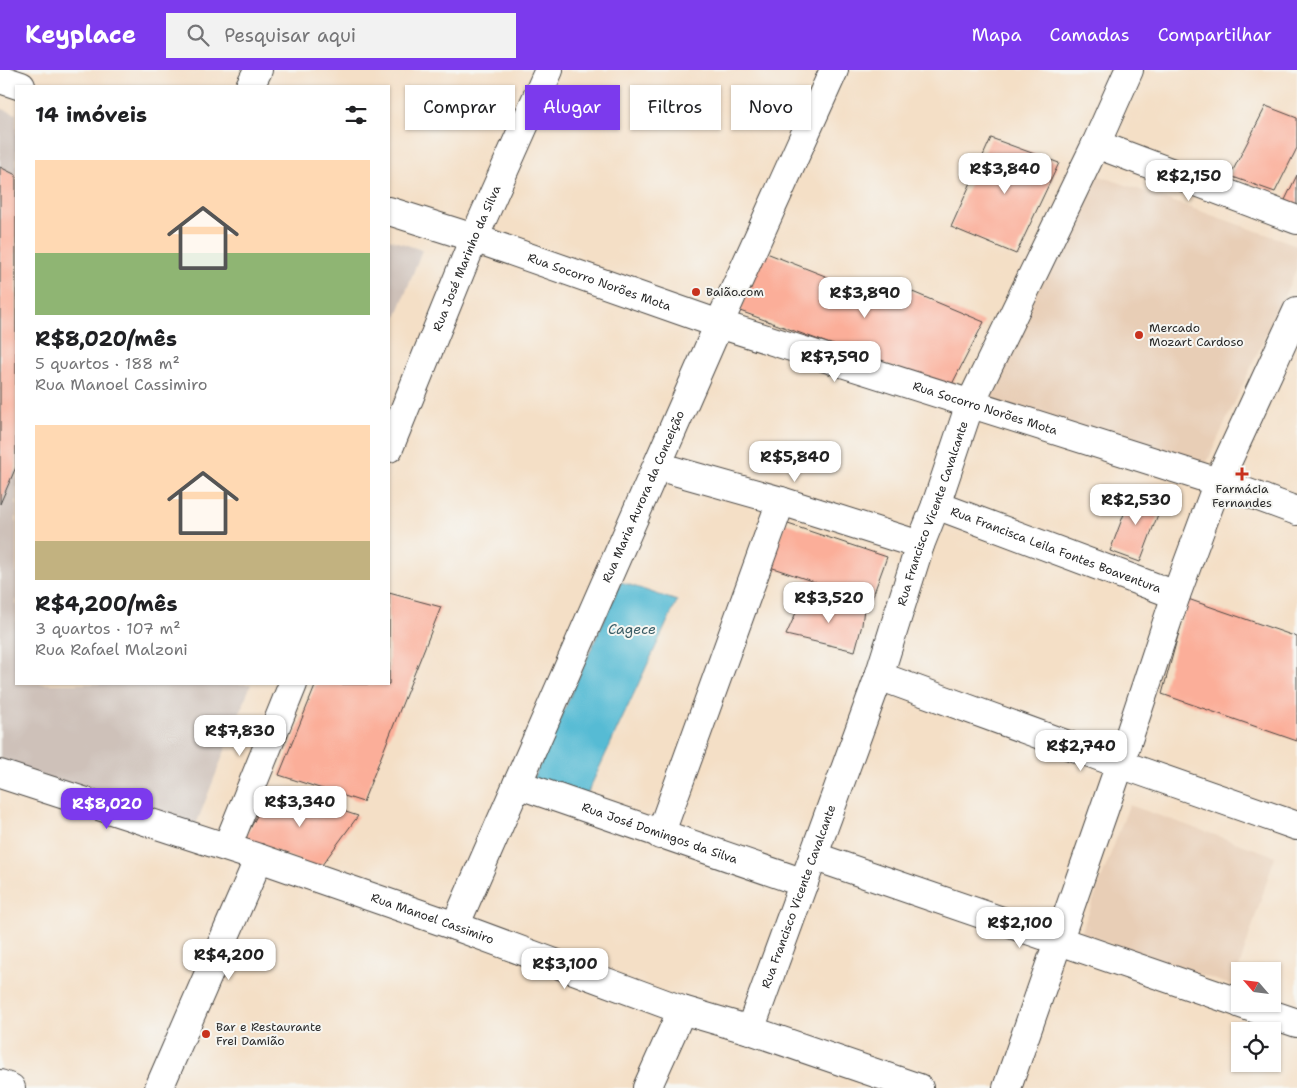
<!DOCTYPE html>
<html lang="pt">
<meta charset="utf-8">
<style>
:root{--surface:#fff;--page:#f2f2f2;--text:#202124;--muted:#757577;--accent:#7c3aed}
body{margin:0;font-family:"Shantell Sans",sans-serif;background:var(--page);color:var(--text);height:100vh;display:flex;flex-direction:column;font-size:19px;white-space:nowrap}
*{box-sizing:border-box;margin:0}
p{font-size:16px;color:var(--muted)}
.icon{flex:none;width:28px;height:28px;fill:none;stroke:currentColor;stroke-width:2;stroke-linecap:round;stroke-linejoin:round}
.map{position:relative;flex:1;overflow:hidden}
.panel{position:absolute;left:15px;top:15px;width:375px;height:600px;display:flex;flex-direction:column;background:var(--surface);border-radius:0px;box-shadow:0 1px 4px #0004}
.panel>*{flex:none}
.banner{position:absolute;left:405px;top:15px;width:475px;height:45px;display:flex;gap:10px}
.needle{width:32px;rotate:298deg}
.buttons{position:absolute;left:1231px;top:892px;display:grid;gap:10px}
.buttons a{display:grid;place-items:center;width:50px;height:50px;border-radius:0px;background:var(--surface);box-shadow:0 1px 4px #0004;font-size:25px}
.price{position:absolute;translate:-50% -42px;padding:0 11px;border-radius:10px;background:#fff;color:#222;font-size:16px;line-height:32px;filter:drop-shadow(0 1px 2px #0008)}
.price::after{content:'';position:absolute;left:50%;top:30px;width:15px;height:11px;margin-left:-8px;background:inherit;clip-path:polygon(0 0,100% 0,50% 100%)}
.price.selected{background:var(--accent);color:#fff}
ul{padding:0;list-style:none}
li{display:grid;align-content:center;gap:10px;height:265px;padding:0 20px}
li span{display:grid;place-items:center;height:155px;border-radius:0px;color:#555}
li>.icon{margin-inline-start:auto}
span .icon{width:90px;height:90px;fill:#fffc;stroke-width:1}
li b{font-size:21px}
h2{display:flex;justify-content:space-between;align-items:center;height:60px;padding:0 20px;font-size:21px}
.chip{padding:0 18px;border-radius:0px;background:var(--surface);box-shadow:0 1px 4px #0004;font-size:18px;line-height:45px}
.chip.selected{background:var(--accent);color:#fff}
header{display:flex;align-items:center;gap:30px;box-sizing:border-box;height:70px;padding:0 25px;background:var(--accent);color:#fff}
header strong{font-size:24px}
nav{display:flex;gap:28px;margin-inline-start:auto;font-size:18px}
.search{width:350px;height:45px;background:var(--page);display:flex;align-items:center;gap:12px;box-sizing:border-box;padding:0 18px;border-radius:0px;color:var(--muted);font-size:19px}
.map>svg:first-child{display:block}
.built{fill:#e8ceb6}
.industrial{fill:#cec1b9}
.water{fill:#56bbd4;stroke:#407380}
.building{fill:#fbae99}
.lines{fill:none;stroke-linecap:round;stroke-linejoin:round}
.street-casing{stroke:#494642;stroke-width:30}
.street{stroke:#fff;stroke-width:28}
.poi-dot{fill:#c8321e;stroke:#f6f6f2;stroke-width:2}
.labels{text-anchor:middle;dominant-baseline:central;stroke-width:4;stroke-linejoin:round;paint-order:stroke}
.street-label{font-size:12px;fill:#2b2b2b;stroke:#f6f6f2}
.poi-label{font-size:12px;fill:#2b2b2b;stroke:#f6f6f2;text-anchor:start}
.water-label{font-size:14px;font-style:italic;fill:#3a5d66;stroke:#f6f6f2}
</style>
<header>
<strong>Keyplace</strong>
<div class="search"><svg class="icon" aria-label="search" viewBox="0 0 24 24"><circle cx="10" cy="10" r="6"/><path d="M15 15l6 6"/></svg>Pesquisar aqui</div>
<nav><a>Mapa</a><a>Camadas</a><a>Compartilhar</a></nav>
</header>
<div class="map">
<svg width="1297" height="1018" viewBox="0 0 1297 1018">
<rect width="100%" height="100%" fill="#f6f6f2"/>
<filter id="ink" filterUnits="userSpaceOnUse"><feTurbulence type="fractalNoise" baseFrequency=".02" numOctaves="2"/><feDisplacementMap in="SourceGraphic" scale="10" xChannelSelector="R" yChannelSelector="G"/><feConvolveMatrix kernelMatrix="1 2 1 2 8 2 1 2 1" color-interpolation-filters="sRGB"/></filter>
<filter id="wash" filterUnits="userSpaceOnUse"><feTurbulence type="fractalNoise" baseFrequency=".0096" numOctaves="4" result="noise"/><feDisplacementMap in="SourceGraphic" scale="20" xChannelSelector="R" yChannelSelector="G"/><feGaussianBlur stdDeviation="1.12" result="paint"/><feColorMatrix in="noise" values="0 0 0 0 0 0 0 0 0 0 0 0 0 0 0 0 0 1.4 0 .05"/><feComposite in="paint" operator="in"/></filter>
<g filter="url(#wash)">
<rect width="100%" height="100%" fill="#f4dfc6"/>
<path class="built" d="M 1086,101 L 1297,175 L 1297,198 L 1201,405 L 981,332 Z
M 1129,735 L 1275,786 L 1233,916 L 1081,863 Z"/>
<path class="industrial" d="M 0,38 L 16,44 L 16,614 L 251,614 L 194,760 L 0,692 Z
M 389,169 L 422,180 L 389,266 Z"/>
<path class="water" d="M 621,512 L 677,531 L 581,737 L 533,710 Z"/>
<g id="blocks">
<path class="building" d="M 1266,36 L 1297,48 L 1297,78 L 1275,122 L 1230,106 Z
M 991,68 L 1059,93 L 1016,184 L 951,157 Z
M 0,97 L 16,105 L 16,397 L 0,434 Z
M 1297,105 L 1297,136 L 1285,130 Z
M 764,182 L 876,226 L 884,210 L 984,252 L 950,318 L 740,241 Z
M 1133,420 L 1163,431 L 1140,492 L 1110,481 Z
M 785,453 L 887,487 L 871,531 L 770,497 Z
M 389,523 L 441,537 L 363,732 L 279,705 L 316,614 L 389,614 Z
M 824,528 L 864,538 L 862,555 L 855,581 L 786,565 L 799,536 L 818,541 Z
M 1188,529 L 1297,567 L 1297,671 L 1162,624 Z
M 272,718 L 358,746 L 319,799 L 245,768 Z"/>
</g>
</g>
<g filter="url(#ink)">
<use href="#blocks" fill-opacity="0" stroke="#494642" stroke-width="1"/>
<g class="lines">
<g class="street-casing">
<g id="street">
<path d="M 0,9 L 21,16"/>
<path d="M 250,16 L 258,0"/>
<path d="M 1096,74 L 1297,150"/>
<path id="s1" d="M 389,141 L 474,168 L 719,254 L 1218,412 L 1297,441"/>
<path id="s2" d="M 389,378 L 474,168 L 549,0"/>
<path d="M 657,396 L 781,431 L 920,475"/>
<path id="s3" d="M 936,435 L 1176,525"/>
<path d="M 879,606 L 1120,694 L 1297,756"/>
<path id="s4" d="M 0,704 L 259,788 L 455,856 L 682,940 L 750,960 L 919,1018"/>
<path id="s5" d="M 517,714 L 804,813"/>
<path d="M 660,765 L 781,431"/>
<path d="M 227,777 L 293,614"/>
<path d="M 813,786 L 1240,933"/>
<path id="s6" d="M 455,856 L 719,254 L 834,0"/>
<path d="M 1241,934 L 1297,953"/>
<path id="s7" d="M 750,960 L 879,606 L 920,475 L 936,435 L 970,334 L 1096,74 L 1129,0"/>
<path d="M 0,1014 L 11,1018"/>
<path d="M 159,1018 L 259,788"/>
<path d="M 647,1018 L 682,940"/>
<path d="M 1007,1018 L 1120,694 L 1176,525 L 1218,412 L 1297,241"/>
</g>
</g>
<use href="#street" class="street"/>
</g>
</g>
<g class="poi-dot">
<circle cx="696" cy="222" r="5"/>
<circle cx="1139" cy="265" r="5"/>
<path d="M1239.5 396.5h5v5h5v5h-5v5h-5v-5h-5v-5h5z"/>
<circle cx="206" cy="964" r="5"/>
</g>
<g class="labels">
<g class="street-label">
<text stroke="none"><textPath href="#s2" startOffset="205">Rua José Marinho da Silva</textPath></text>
<text stroke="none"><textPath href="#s1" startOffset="222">Rua Socorro Norões Mota</textPath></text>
<text stroke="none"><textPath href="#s1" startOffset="628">Rua Socorro Norões Mota</textPath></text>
<text stroke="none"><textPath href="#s6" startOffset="469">Rua Maria Aurora da Conceição</textPath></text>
<text stroke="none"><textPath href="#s7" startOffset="548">Rua Francisco Vicente Cavalcante</textPath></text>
<text stroke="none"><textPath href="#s3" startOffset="128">Rua Francisca Leila Fontes Boaventura</textPath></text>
<text stroke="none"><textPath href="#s5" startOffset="151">Rua José Domingos da Silva</textPath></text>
<text stroke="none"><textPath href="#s7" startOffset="142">Rua Francisco Vicente Cavalcante</textPath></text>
<text stroke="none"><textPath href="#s4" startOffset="456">Rua Manoel Cassimiro</textPath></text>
</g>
<g class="poi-label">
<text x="706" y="222">Baião.com</text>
<text x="1149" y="258">Mercado<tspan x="1149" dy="14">Mozart Cardoso</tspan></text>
<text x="1242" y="419" text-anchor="middle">Farmácia<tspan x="1242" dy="14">Fernandes</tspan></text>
<text x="216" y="957">Bar e Restaurante<tspan x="216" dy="14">Frei Damião</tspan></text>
</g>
<g class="water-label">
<text x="632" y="559">Cagece</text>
</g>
</g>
</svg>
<div class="buttons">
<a><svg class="needle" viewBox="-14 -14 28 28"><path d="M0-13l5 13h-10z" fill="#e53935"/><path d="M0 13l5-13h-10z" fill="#757577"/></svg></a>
<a><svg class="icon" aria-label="locate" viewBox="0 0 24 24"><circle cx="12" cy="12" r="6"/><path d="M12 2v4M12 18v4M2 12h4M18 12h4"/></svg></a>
</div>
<b class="price" style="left:1005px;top:125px">R$3,840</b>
<b class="price" style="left:1189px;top:132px">R$2,150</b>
<b class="price" style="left:865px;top:249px">R$3,890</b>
<b class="price" style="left:835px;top:313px">R$7,590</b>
<b class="price" style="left:795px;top:413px">R$5,840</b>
<b class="price" style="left:1136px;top:456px">R$2,530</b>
<b class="price" style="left:829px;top:554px">R$3,520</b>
<b class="price" style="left:240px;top:687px">R$7,830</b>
<b class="price" style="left:1081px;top:702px">R$2,740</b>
<b class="price" style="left:300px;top:758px">R$3,340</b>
<b class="price selected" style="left:107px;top:760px">R$8,020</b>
<b class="price" style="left:1020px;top:879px">R$2,100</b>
<b class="price" style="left:229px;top:911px">R$4,200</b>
<b class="price" style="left:565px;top:920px">R$3,100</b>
<div class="banner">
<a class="chip">Comprar</a>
<a class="chip selected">Alugar</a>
<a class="chip">Filtros</a>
<a class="chip">Novo</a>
</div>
<section class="panel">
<h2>14 imóveis<svg class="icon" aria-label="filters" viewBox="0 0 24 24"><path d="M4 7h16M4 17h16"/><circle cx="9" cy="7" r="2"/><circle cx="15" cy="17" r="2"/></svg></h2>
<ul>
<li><span style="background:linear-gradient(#ffd9b3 60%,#8fb573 0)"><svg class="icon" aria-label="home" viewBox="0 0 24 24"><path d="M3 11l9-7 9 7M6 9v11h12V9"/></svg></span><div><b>R$8,020/mês</b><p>5 quartos · 188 m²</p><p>Rua Manoel Cassimiro</p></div></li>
<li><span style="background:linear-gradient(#ffd9b3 75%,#c2b280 0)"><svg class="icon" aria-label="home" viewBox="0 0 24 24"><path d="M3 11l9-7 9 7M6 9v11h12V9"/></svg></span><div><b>R$4,200/mês</b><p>3 quartos · 107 m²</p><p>Rua Rafael Malzoni</p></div></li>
</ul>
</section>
</div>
